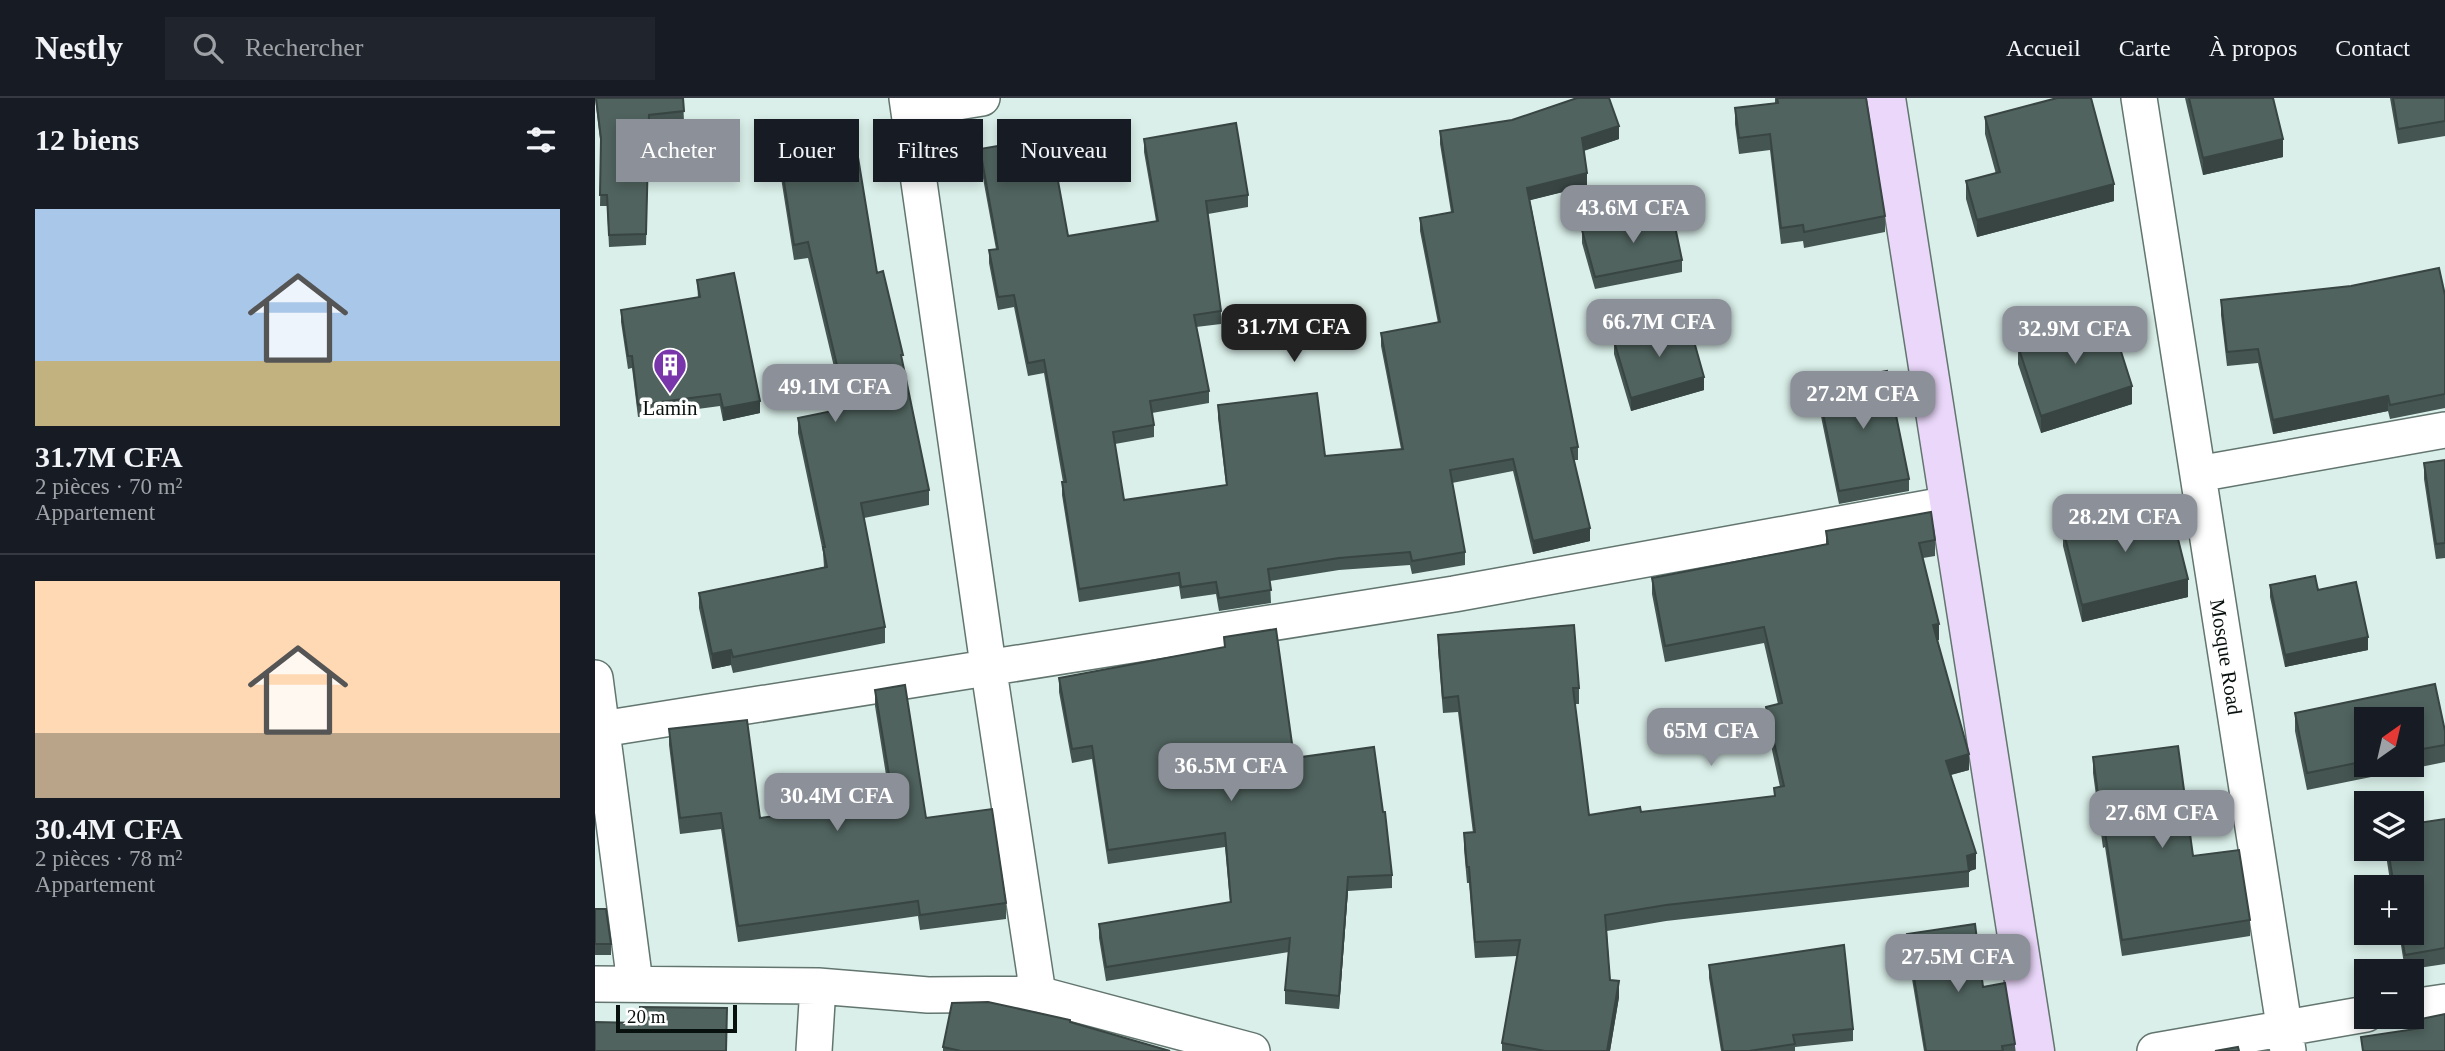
<!DOCTYPE html>
<html lang="fr">
<meta charset="utf-8">
<style>
:root{--surface:#171b24;--page:#20242c;--text:#f1f3f6;--muted:#9ea1a6;--line:#363941;--accent:#8c9099}
body{margin:0;font-family:"Times New Roman",serif;background:var(--page);color:var(--text);height:100vh;display:flex;flex-direction:column;font-size:26px;white-space:nowrap}
*{box-sizing:border-box;margin:0}
p{font-size:23px;color:var(--muted)}
.icon{flex:none;width:38px;height:38px;fill:none;stroke:currentColor;stroke-width:2;stroke-linecap:round;stroke-linejoin:round}
.map{position:relative;flex:1;overflow:hidden}
.side{display:flex;flex-direction:column;background:var(--surface);width:595px}
.side>*{flex:none}
.guide{position:absolute;left:21px;top:21px;width:665px;height:63px;display:flex;gap:14px}
.needle{width:46px;rotate:34deg}
.tools{position:absolute;left:1759px;top:609px;display:grid;gap:14px}
.tools a{display:grid;place-items:center;width:70px;height:70px;border-radius:0px;background:var(--surface);box-shadow:0 4px 10px #0003;font-size:35px}
.scale{position:absolute;left:21px;bottom:18px;width:121px;box-sizing:border-box;padding-left:7px;border:4px solid #09110f;border-top:0;font-size:19px;line-height:24px;white-space:nowrap;color:#09110f;-webkit-text-stroke:5px #fff;paint-order:stroke}
.price{position:absolute;translate:-50% -60px;padding:0 16px;border-radius:14px;background:var(--accent);color:#fff;font-size:23px;line-height:46px;filter:drop-shadow(0 2px 4px #0008)}
.price::after{content:'';position:absolute;left:50%;top:42px;width:21px;height:16px;margin-left:-10px;background:inherit;clip-path:polygon(0 0,100% 0,50% 100%)}
.price.active{background:#222;color:#fff}
ul{padding:0;list-style:none}
li{display:grid;align-content:center;gap:14px;height:371px;padding:0 35px}
li+li{border-top:2px solid var(--line)}
li span{display:grid;place-items:center;height:217px;border-radius:0px;color:#555}
li>.icon{margin-inline-start:auto}
span .icon{width:126px;height:126px;fill:#fffc;stroke-width:1}
li b{font-size:30px}
h2{display:flex;justify-content:space-between;align-items:center;height:84px;padding:0 35px;font-size:30px}
.chip{padding:0 24px;border-radius:0px;background:var(--surface);box-shadow:0 4px 10px #0003;font-size:24px;line-height:63px}
.chip.active{background:var(--accent);color:#fff}
header{display:flex;align-items:center;gap:42px;box-sizing:border-box;height:98px;padding:0 35px;background:var(--surface);border-bottom:2px solid var(--line)}
header strong{font-size:33px}
nav{display:flex;gap:38px;margin-inline-start:auto;font-size:24px}
.search{width:490px;height:63px;background:var(--page);display:flex;align-items:center;gap:18px;box-sizing:border-box;padding:0 24px;border-radius:0px;color:var(--muted);font-size:26px}
main{display:flex;flex:1;min-height:0}
.map>svg:first-child{display:block}
.lines{fill:none;stroke-linecap:round;stroke-linejoin:round}
.street-casing{stroke:#62756f;stroke-width:38}
.secondary-casing{stroke:#62756f;stroke-width:41}
.street{stroke:#fff;stroke-width:35}
.secondary{stroke:#ead7fa;stroke-width:38}
.wall{fill:#455551;fill-rule:evenodd}
.shaded-wall{fill:#384542}
.building{fill:#50635e;stroke:#384542;stroke-width:2}
.labels{text-anchor:middle;dominant-baseline:central;stroke-width:7;stroke-linejoin:round;paint-order:stroke}
.poi-label{font-size:21px;fill:#09110f;stroke:#fff}
.street-label{font-size:21px;fill:#09110f;stroke:#fff}
</style>
<header>
<strong>Nestly</strong>
<div class="search"><svg class="icon" aria-label="search" viewBox="0 0 24 24"><circle cx="10" cy="10" r="6"/><path d="M15 15l6 6"/></svg>Rechercher</div>
<nav><a>Accueil</a><a>Carte</a><a>À propos</a><a>Contact</a></nav>
</header>
<main>
<section class="side">
<h2>12 biens<svg class="icon" aria-label="filters" viewBox="0 0 24 24"><path d="M4 7h16M4 17h16"/><circle cx="9" cy="7" r="2"/><circle cx="15" cy="17" r="2"/></svg></h2>
<ul>
<li><span style="background:linear-gradient(#a9c7e8 70%,#c2b280 0)"><svg class="icon" aria-label="home" viewBox="0 0 24 24"><path d="M3 11l9-7 9 7M6 9v11h12V9"/></svg></span><div><b>31.7M CFA</b><p>2 pièces · 70 m²</p><p>Appartement</p></div></li>
<li><span style="background:linear-gradient(#ffd9b3 70%,#b9a48a 0)"><svg class="icon" aria-label="home" viewBox="0 0 24 24"><path d="M3 11l9-7 9 7M6 9v11h12V9"/></svg></span><div><b>30.4M CFA</b><p>2 pièces · 78 m²</p><p>Appartement</p></div></li>
</ul>
</section>
<div class="map">
<svg width="1850" height="953" viewBox="0 0 1850 953">
<rect width="100%" height="100%" fill="#daefe9"/>
<g class="lines">
<g class="street-casing">
<path id="street" d="M 312,0 L 392,560 L 443,896
M 1544,0 L 1693,953
M 314,12 L 387,0
M 1603,376 L 1850,332
M 0,580 L 40,885
M 7,631 L 859,496 L 1355,406
M 0,886 L 223,888 L 333,897 L 443,896 L 657,953
M 1816,909 L 1850,904
M 219,953 L 223,888
M 1560,953 L 1771,916"/>
</g>
<g class="secondary-casing">
<path id="secondary" d="M 1291,0 L 1440,953"/>
</g>
<use href="#street" class="street"/>
<use href="#secondary" class="secondary"/>
</g>
<path class="wall" d="M 0,0 L 88,0 L 89,24 L 54,28 L 51,147 L 14,149 L 12,108 L 5,108 L 6,50 Z
M 1180,0 L 1271,0 L 1290,118 L 1290,134 L 1209,150 L 1208,143 L 1186,146 L 1175,52 L 1144,56 L 1140,26 L 1140,10 L 1180,5 Z
M 1590,0 L 1678,0 L 1688,59 L 1608,77 Z
M 1795,0 L 1850,0 L 1850,38 L 1803,46 Z
M 1390,19 L 1519,103 L 1382,139 L 1371,101 L 1371,83 L 1401,76 L 1390,36 Z
M 845,33 L 1024,41 L 989,53 L 992,88 L 935,102 L 983,349 L 983,362 L 979,362 L 995,443 L 938,456 L 918,373 L 857,385 L 870,454 L 870,467 L 817,476 L 815,467 L 744,472 L 675,483 L 676,505 L 624,513 L 621,496 L 586,501 L 584,488 L 484,504 L 467,397 L 467,384 L 468,384 L 449,275 L 433,278 L 419,209 L 403,212 L 394,165 L 394,152 L 401,151 L 385,64 L 385,51 L 473,138 L 561,123 L 549,54 L 549,41 L 653,97 L 653,109 L 613,116 L 626,213 L 626,226 L 601,229 L 614,293 L 614,305 L 557,315 L 559,327 L 559,339 L 520,346 L 529,402 L 631,387 L 623,320 L 623,307 L 730,358 L 806,351 L 786,248 L 786,235 L 843,225 L 825,133 L 825,120 L 856,114 L 845,46 Z
M 184,52 L 282,175 L 308,269 L 334,392 L 334,407 L 269,420 L 290,529 L 290,545 L 138,575 L 136,567 L 117,571 L 104,510 L 104,495 L 229,469 L 228,454 L 203,335 L 203,320 L 249,311 L 213,160 L 199,162 L 184,67 Z
M 987,132 L 1087,162 L 1087,174 L 1000,191 L 987,145 Z
M 102,182 L 165,315 L 128,323 L 125,308 L 43,319 L 37,270 L 33,271 L 26,224 L 26,212 L 103,200 Z
M 1850,197 L 1850,310 L 1795,321 L 1793,313 L 1678,336 L 1663,265 L 1632,268 L 1626,217 L 1626,202 Z
M 1019,243 L 1109,292 L 1036,313 L 1019,256 Z
M 1423,248 L 1537,306 L 1446,335 L 1423,266 Z
M 1222,286 L 1314,381 L 1314,393 L 1244,406 L 1222,299 Z
M 1850,362 L 1850,460 L 1841,461 L 1829,381 L 1829,365 Z
M 1468,431 L 1593,499 L 1487,524 L 1468,448 Z
M 1231,433 L 1340,442 L 1340,458 L 1328,460 L 1344,542 L 1342,542 L 1374,672 L 1356,677 L 1381,771 L 1374,773 L 1374,789 L 1071,823 L 1012,833 L 1015,882 L 1024,899 L 1015,953 L 907,953 L 907,945 L 922,858 L 880,860 L 874,785 L 872,785 L 869,751 L 869,735 L 878,735 L 863,614 L 848,615 L 843,552 L 843,537 L 984,590 L 984,606 L 980,606 L 994,717 L 1046,714 L 1179,698 L 1179,690 L 1185,689 L 1171,624 L 1171,609 L 1183,606 L 1169,545 L 1070,564 L 1057,496 L 1057,480 L 1231,446 Z
M 1675,487 L 1723,492 L 1773,552 L 1690,569 L 1675,499 Z
M 629,539 L 699,660 L 797,777 L 797,790 L 753,793 L 744,911 L 690,906 L 690,892 L 694,854 L 511,883 L 504,840 L 504,826 L 635,805 L 630,749 L 513,766 L 497,661 L 477,665 L 464,594 L 464,580 L 629,549 Z
M 1840,586 L 1850,633 L 1850,664 L 1712,692 L 1700,633 L 1700,615 ZM 1771,621 L 1816,621 L 1816,667 L 1771,667 Z
M 280,592 L 331,720 L 411,805 L 411,821 L 325,832 L 323,818 L 143,844 L 126,731 L 85,736 L 74,647 L 74,631 L 165,720 L 295,702 L 280,608 Z
M 1498,659 L 1598,758 L 1655,822 L 1655,838 L 1527,858 L 1510,749 L 1508,750 L 1498,675 Z
M 1850,721 L 1850,866 L 1810,872 L 1804,835 L 1816,835 L 1816,789 L 1796,789 L 1790,751 L 1816,751 Z
M 0,811 L 16,846 L 16,857 L 0,857 Z
M 1312,836 L 1388,889 L 1420,946 L 1420,953 L 1329,953 L 1312,851 Z
M 1114,867 L 1258,931 L 1258,943 L 1200,949 L 1200,953 L 1126,953 L 1114,880 Z
M 475,924 L 575,953 L 348,953 L 348,949 Z"/>
<path class="shaded-wall" d="M 1024,28 L 1024,41 L 987,53 L 987,40 Z
M 1688,41 L 1688,59 L 1608,77 L 1608,60 Z
M 992,75 L 992,88 L 932,103 L 932,90 Z
M 1519,86 L 1519,103 L 1382,139 L 1382,122 Z
M 1109,279 L 1109,292 L 1036,313 L 1036,300 Z
M 1537,288 L 1537,306 L 1446,335 L 1446,318 Z
M 1793,298 L 1793,313 L 1678,336 L 1678,322 Z
M 165,303 L 165,315 L 128,323 L 128,310 Z
M 995,430 L 995,443 L 938,456 L 938,443 Z
M 1593,481 L 1593,499 L 1487,524 L 1487,507 Z
M 1344,526 L 1344,542 L 1338,543 L 1338,527 Z
M 1773,539 L 1773,552 L 1690,569 L 1690,557 Z
M 136,552 L 136,567 L 117,571 L 117,556 Z
M 1374,656 L 1374,672 L 1351,678 L 1351,663 Z
M 1381,755 L 1381,771 L 1372,774 L 1372,758 Z
M 753,779 L 753,793 L 744,911 L 744,898 Z
M 1024,883 L 1024,899 L 1015,953 L 1012,953 Z"/>
<path class="building" d="M 1,0 L 88,0 L 89,13 L 54,17 L 51,136 L 14,137 L 12,97 L 5,97 L 6,40 Z
M 982,0 L 1014,0 L 1024,28 L 987,40 L 992,75 L 932,90 L 983,349 L 976,350 L 995,430 L 938,443 L 918,361 L 855,372 L 870,454 L 817,463 L 815,454 L 744,460 L 673,471 L 676,492 L 624,500 L 621,484 L 586,489 L 584,475 L 484,491 L 467,384 L 471,384 L 449,262 L 433,265 L 419,197 L 403,199 L 394,152 L 403,151 L 385,51 L 455,39 L 473,138 L 563,123 L 549,41 L 641,25 L 653,97 L 611,103 L 626,213 L 599,217 L 614,293 L 555,303 L 559,327 L 518,334 L 529,402 L 632,387 L 623,307 L 722,295 L 730,358 L 808,351 L 786,235 L 845,224 L 825,120 L 858,114 L 845,33 L 917,22 Z
M 1182,0 L 1271,0 L 1290,118 L 1209,134 L 1208,127 L 1186,130 L 1175,36 L 1144,40 L 1140,10 L 1183,5 Z
M 1462,0 L 1496,0 L 1519,86 L 1382,122 L 1371,83 L 1405,74 L 1390,19 Z
M 1594,0 L 1678,0 L 1688,41 L 1608,60 Z
M 1798,0 L 1850,0 L 1850,23 L 1803,31 Z
M 260,41 L 282,175 L 288,173 L 308,257 L 306,257 L 334,392 L 266,405 L 290,529 L 138,559 L 136,552 L 117,556 L 104,495 L 232,469 L 228,449 L 230,449 L 203,320 L 252,310 L 213,144 L 199,147 L 184,52 Z
M 1077,114 L 1087,162 L 1000,179 L 987,132 Z
M 1844,170 L 1850,197 L 1850,296 L 1795,307 L 1793,298 L 1678,322 L 1663,251 L 1632,254 L 1626,202 L 1756,188 Z
M 139,175 L 165,303 L 128,310 L 125,296 L 43,307 L 37,258 L 33,258 L 26,212 L 105,199 L 102,182 Z
M 1515,219 L 1537,288 L 1446,318 L 1423,248 Z
M 1093,222 L 1109,279 L 1036,300 L 1019,243 Z
M 1292,273 L 1314,381 L 1244,393 L 1222,286 Z
M 1850,362 L 1850,445 L 1841,446 L 1829,365 Z
M 1574,405 L 1593,481 L 1487,507 L 1468,431 Z
M 1336,414 L 1340,442 L 1324,445 L 1344,526 L 1338,527 L 1374,656 L 1351,663 L 1381,755 L 1372,758 L 1374,773 L 1071,807 L 1010,817 L 1015,882 L 1024,883 L 1012,953 L 950,953 L 907,945 L 925,842 L 880,844 L 874,769 L 872,769 L 869,735 L 880,734 L 863,598 L 848,600 L 843,537 L 979,527 L 984,590 L 978,590 L 994,717 L 1045,709 L 1046,714 L 1180,698 L 1179,690 L 1189,688 L 1171,609 L 1187,605 L 1169,529 L 1070,548 L 1057,480 L 1233,446 L 1231,433 Z
M 1720,478 L 1723,492 L 1761,484 L 1773,539 L 1690,557 L 1675,487 Z
M 681,531 L 699,660 L 779,649 L 788,714 L 790,714 L 797,777 L 753,779 L 744,898 L 690,892 L 695,840 L 511,869 L 504,826 L 636,804 L 630,735 L 513,752 L 497,648 L 477,651 L 464,580 L 630,549 L 629,539 Z
M 1840,586 L 1850,633 L 1850,647 L 1816,653 L 1816,621 L 1771,621 L 1771,663 L 1712,675 L 1700,615 Z
M 310,587 L 331,720 L 397,711 L 411,805 L 325,817 L 323,803 L 143,828 L 126,715 L 85,720 L 74,631 L 152,622 L 165,720 L 298,701 L 280,592 Z
M 1583,648 L 1598,758 L 1644,752 L 1655,822 L 1527,842 L 1510,734 L 1508,734 L 1498,659 Z
M 1850,721 L 1850,850 L 1810,857 L 1806,835 L 1816,835 L 1816,789 L 1799,789 L 1793,751 L 1816,751 L 1816,726 Z
M 0,811 L 11,811 L 16,846 L 0,846 Z
M 1380,826 L 1388,889 L 1410,885 L 1420,946 L 1407,948 L 1408,953 L 1331,953 L 1312,836 Z
M 1249,847 L 1258,931 L 1198,937 L 1200,946 L 1154,953 L 1128,953 L 1114,867 Z
M 393,904 L 475,922 L 475,924 L 575,953 L 366,953 L 348,949 L 357,905 Z
M 45,909 L 132,910 L 131,953 L 0,953 L 0,924 L 44,925 Z
M 1850,916 L 1850,953 L 1768,953 L 1766,939 L 1827,930 L 1826,921 Z
M 1643,949 L 1644,953 L 1620,953 Z"/>
<defs>
<g id="building-pin" transform="scale(1.75)"><path d="M0 17L-7.5 6A9.5 9.5 0 1 1 7.5 6Z" fill="#7936aa" stroke="#fff"/><path d="M-4-6H4V6H1V3H-1V6H-4ZM-2.5-4.3h1.7v1.8h-1.7ZM.8-4.3h1.7v1.8H.8ZM-2.5-1h1.7V.8h-1.7ZM.8-1h1.7V.8H.8Z" fill="#fff"/></g>
</defs>
<g fill-rule="evenodd">
<use href="#building-pin" x="75" y="267"/>
</g>
<g class="labels">
<g class="poi-label">
<text x="75" y="310">Lamin</text>
</g>
<g class="street-label">
<text transform="translate(1631 559) rotate(81)">Mosque Road</text>
</g>
</g>
</svg>
<div class="tools">
<a><svg class="needle" viewBox="-14 -14 28 28"><path d="M0-13l5 13h-10z" fill="#e53935"/><path d="M0 13l5-13h-10z" fill="#9ea1a6"/></svg></a>
<a><svg class="icon" aria-label="layers" viewBox="0 0 24 24"><path d="M12 4l9 5-9 5-9-5zM3 14l9 5 9-5"/></svg></a>
<a>+</a>
<a>−</a>
</div>
<div class="scale">20 m</div>
<b class="price" style="left:1038px;top:147px">43.6M CFA</b>
<b class="price" style="left:1064px;top:261px">66.7M CFA</b>
<b class="price active" style="left:699px;top:266px">31.7M CFA</b>
<b class="price" style="left:1480px;top:268px">32.9M CFA</b>
<b class="price" style="left:240px;top:326px">49.1M CFA</b>
<b class="price" style="left:1268px;top:333px">27.2M CFA</b>
<b class="price" style="left:1530px;top:456px">28.2M CFA</b>
<b class="price" style="left:1116px;top:670px">65M CFA</b>
<b class="price" style="left:636px;top:705px">36.5M CFA</b>
<b class="price" style="left:242px;top:735px">30.4M CFA</b>
<b class="price" style="left:1567px;top:752px">27.6M CFA</b>
<b class="price" style="left:1363px;top:896px">27.5M CFA</b>
<div class="guide">
<a class="chip active">Acheter</a>
<a class="chip">Louer</a>
<a class="chip">Filtres</a>
<a class="chip">Nouveau</a>
</div>
</div>
</main>
